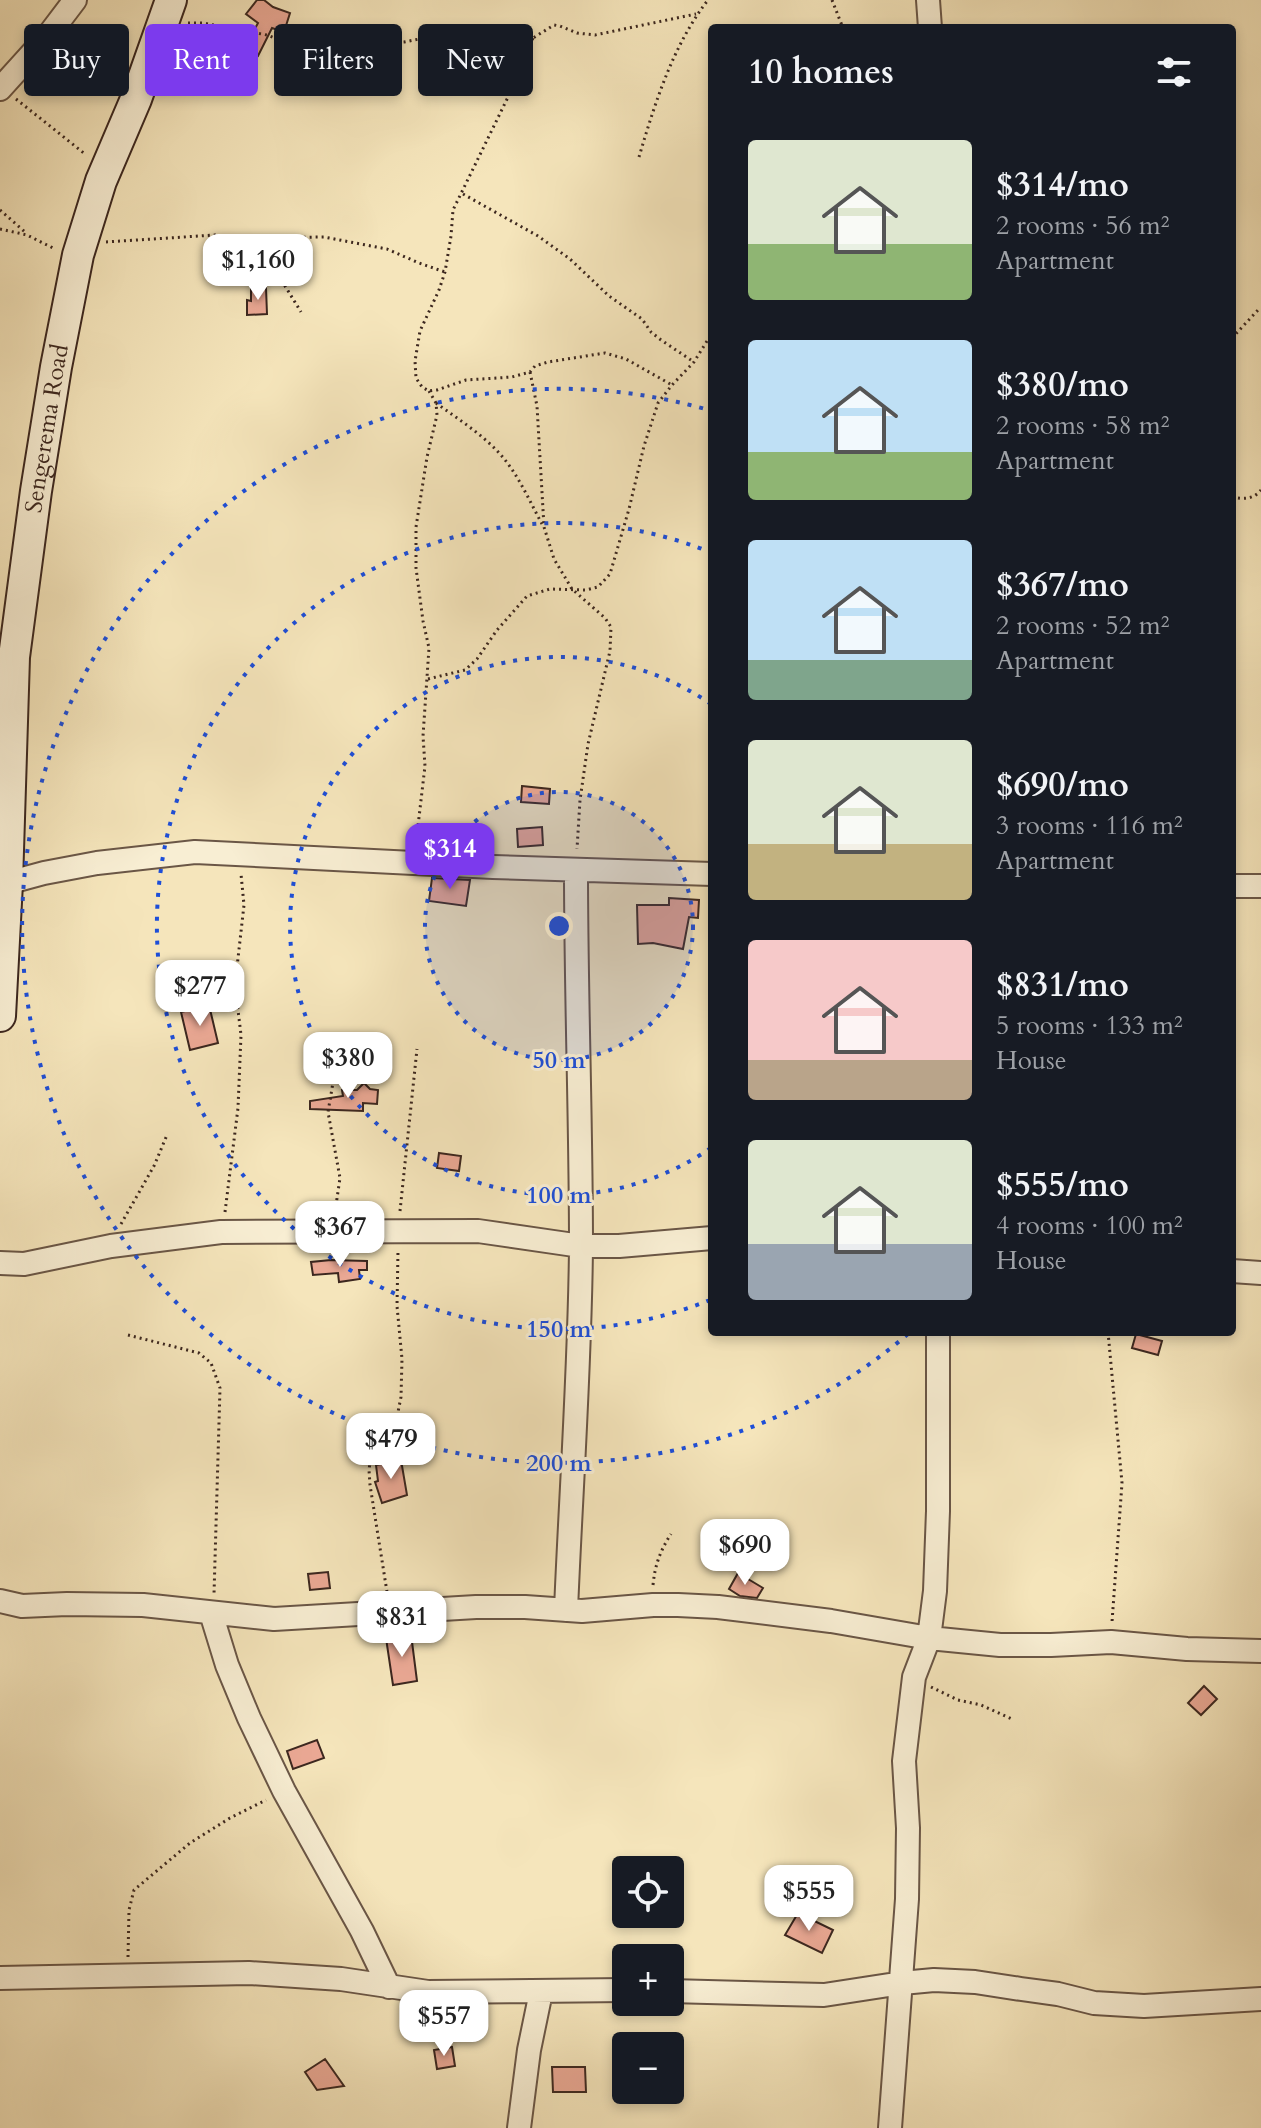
<!DOCTYPE html>
<meta charset="utf-8">
<style>
:root{--surface:#171b24;--page:#242831;--text:#f1f3f6;--muted:#9ea1a6;--accent:#7c3aed}
body{margin:0;font-family:Cardo,serif;background:var(--page);color:var(--text);height:100vh;display:flex;flex-direction:column;font-size:30px;white-space:nowrap}
*{box-sizing:border-box;margin:0}
p{font-size:26px;color:var(--muted)}
.icon{flex:none;width:44px;height:44px;fill:none;stroke:currentColor;stroke-width:2;stroke-linecap:round;stroke-linejoin:round}
.map{position:relative;flex:1;overflow:hidden}
.details{position:absolute;left:708px;top:24px;width:528px;height:1312px;display:flex;flex-direction:column;background:var(--surface);border-radius:8px;box-shadow:0 4px 12px #0003}
.details>*{flex:none}
.guide{position:absolute;left:24px;top:24px;width:564px;height:72px;display:flex;gap:16px}
.buttons{position:absolute;left:612px;top:1856px;display:grid;gap:16px}
.buttons a{display:grid;place-items:center;width:72px;height:72px;border-radius:8px;background:var(--surface);box-shadow:0 4px 12px #0003;font-size:40px}
.price{position:absolute;translate:-50% -68px;padding:0 18px;border-radius:16px;background:#fff;color:#222;font-size:26px;line-height:52px;filter:drop-shadow(0 2px 4px #0008)}
.price::after{content:'';position:absolute;left:50%;top:48px;width:24px;height:18px;margin-left:-12px;background:inherit;clip-path:polygon(0 0,100% 0,50% 100%)}
.price.on{background:var(--accent);color:#fff}
ul{padding:0;list-style:none}
li{display:flex;align-items:center;gap:24px;height:200px;padding:0 40px}
li span{display:grid;place-items:center;flex:none;width:224px;height:160px;border-radius:8px;color:#555}
li>.icon{margin-inline-start:auto}
span .icon{width:96px;height:96px;fill:#fffc;stroke-width:1}
li b{font-size:34px}
h2{display:flex;justify-content:space-between;align-items:center;height:96px;padding:0 40px;font-size:34px}
.chip{padding:0 28px;border-radius:8px;background:var(--surface);box-shadow:0 4px 12px #0003;font-size:28px;line-height:72px}
.chip.on{background:var(--accent);color:#fff}
.map>svg:first-child{display:block}
.building{fill:#eaa894;stroke:#3c271f;stroke-width:2}
.lines{fill:none;stroke-linecap:round;stroke-linejoin:round}
.minor-casing{stroke:#6a5646;stroke-width:26}
.secondary-casing{stroke:#3c271f;stroke-width:34}
.path{stroke:#3c271f;stroke-width:3;stroke-dasharray:2 4;stroke-linecap:butt}
.minor{stroke:#f8eed3;stroke-width:22}
.secondary{stroke:#f8eed3;stroke-width:30}
.ring{fill:none;stroke:#1d4ed8;stroke-width:4;stroke-dasharray:4 8}
.labels{text-anchor:middle;dominant-baseline:central;stroke-width:6;stroke-linejoin:round;paint-order:stroke}
.street-label{font-size:24px;fill:#3c271f;stroke:#f8eed3}
.centre{fill:#1d4ed8;stroke:#f8eed3;stroke-width:4}
.ring-label{font-size:24px;text-anchor:middle;font-weight:bold;fill:#1d4ed8;stroke:#f8eed3;stroke-width:6;stroke-linejoin:round;paint-order:stroke}
</style>
<div class="map">
<svg width="1261" height="2128" viewBox="0 0 1261 2128">
<rect width="100%" height="100%" fill="#f5e5bb"/>
<filter id="stains"><feTurbulence type="fractalNoise" baseFrequency=".0025" numOctaves="4"/><feColorMatrix values="0 0 0 0 .2 0 0 0 0 .09 0 0 0 0 .02 0 0 0 .5 -.17"/></filter>
<radialGradient id="worn" r=".72"><stop offset=".6" stop-color="#630" stop-opacity="0"/><stop offset="1" stop-color="#630" stop-opacity=".3"/></radialGradient>
<path class="building" d="M 257,0 L 264,0 L 273,7 L 290,13 L 284,32 L 272,28 L 258,56 L 244,49 L 258,23 L 246,14 Z
M 266,288 L 267,314 L 247,315 L 247,300 L 251,301 L 251,289 Z
M 522,786 L 550,789 L 549,804 L 521,802 Z
M 542,827 L 543,845 L 518,847 L 517,829 Z
M 432,878 L 470,880 L 466,906 L 429,901 Z
M 669,898 L 699,900 L 698,918 L 689,917 L 683,949 L 653,943 L 638,944 L 637,905 L 669,905 Z
M 209,1005 L 218,1043 L 190,1050 L 181,1012 Z
M 364,1083 L 370,1089 L 378,1090 L 377,1104 L 363,1103 L 363,1111 L 310,1109 L 310,1101 L 343,1096 L 342,1090 L 357,1090 Z
M 439,1153 L 461,1156 L 459,1171 L 437,1168 Z
M 331,1260 L 367,1261 L 367,1270 L 359,1270 L 360,1279 L 339,1282 L 338,1273 L 313,1275 L 311,1262 Z
M 1136,1334 L 1162,1341 L 1158,1355 L 1132,1348 Z
M 401,1460 L 407,1495 L 382,1503 L 375,1482 L 378,1481 L 376,1465 Z
M 328,1572 L 330,1588 L 310,1590 L 308,1574 Z
M 738,1573 L 763,1588 L 757,1598 L 740,1596 L 729,1589 Z
M 411,1634 L 417,1681 L 393,1685 L 386,1638 Z
M 1204,1686 L 1217,1699 L 1201,1715 L 1188,1703 Z
M 317,1740 L 324,1758 L 293,1769 L 287,1751 Z
M 798,1913 L 833,1930 L 822,1953 L 785,1935 Z
M 452,2047 L 455,2066 L 437,2069 L 434,2050 Z
M 325,2059 L 344,2086 L 317,2090 L 305,2072 Z
M 552,2067 L 585,2067 L 586,2092 L 553,2092 Z"/>
<g class="lines">
<g class="minor-casing">
<path id="minor" d="M 928,0 L 930,28
M 0,89 L 47,37 L 75,0
M 7,883 L 44,873 L 97,863 L 195,852 L 493,867 L 712,874
M 1232,886 L 1261,886
M 0,1263 L 24,1264 L 111,1246 L 221,1232 L 478,1231 L 581,1246 L 619,1246 L 712,1238
M 1232,1271 L 1261,1273
M 0,1601 L 22,1606 L 67,1604 L 143,1605 L 274,1619 L 476,1607 L 525,1607 L 582,1611 L 653,1605 L 678,1605 L 718,1607 L 831,1621 L 929,1638 L 1000,1645 L 1051,1645 L 1111,1642 L 1187,1649 L 1261,1651
M 566,1610 C 571,1489 580,1367 581,1246 C 581,1121 576,995 576,870
M 211,1613 L 227,1665 L 249,1718 L 284,1791 L 362,1931 L 389,1987
M 0,1978 L 249,1973 L 341,1979 L 428,1992 L 626,1990
M 670,1991 L 824,1995 L 902,1983 L 934,1980 L 975,1982 L 1021,1989 L 1058,1994 L 1094,2003 L 1144,2006 L 1261,1999
M 519,2128 L 529,2050 L 541,1992
M 890,2128 L 907,1899 L 908,1828 L 904,1761 L 914,1677 L 929,1638 L 935,1591 L 938,1511 L 938,1332"/>
</g>
<g class="secondary-casing">
<g id="secondary">
<path id="s1" d="M 0,1016 L 7,883 L 14,657 L 36,491 L 56,367 L 78,255 L 101,181 L 136,99 L 171,0"/>
</g>
</g>
<path class="path" d="M 832,0 L 843,28
M 188,23 L 203,23 L 267,35 L 282,41 L 303,53 L 310,54 L 347,47 L 404,42 L 460,31 L 526,39 L 533,38 L 554,25 L 560,26 L 577,33 L 595,35 L 696,14
M 533,38 L 510,93 L 453,210 L 451,236 L 445,272 L 439,290 L 420,331 L 415,361 L 416,378 L 422,387 L 429,391 L 437,390 L 466,380 L 512,377 L 530,372 L 535,366 L 548,362 L 605,353 L 626,359 L 672,385
M 16,99 L 85,154
M 639,157 C 655,103 673,45 708,0
M 463,194 L 538,236 L 570,259 L 609,296 L 642,319 L 651,332 L 661,340 L 694,362
M 0,210 L 25,232
M 0,229 L 27,235 L 55,249
M 248,238 L 282,281 L 301,312
M 106,242 L 215,235 L 248,238 L 324,237 L 387,249 L 419,263 L 445,272
M 1232,338 L 1258,310
M 530,372 L 537,406 L 544,527 L 554,559 L 572,589 L 605,618 L 611,627 L 610,651 L 588,744 L 580,800 L 577,849
M 436,403 C 458,419 482,434 500,454 C 518,474 529,500 542,524
M 1232,497 C 1243,499 1253,500 1261,490
M 428,679 L 465,670 L 477,659 L 497,630 L 527,596 L 550,589 L 586,590 L 598,587 L 610,574 L 629,509 L 644,446 L 658,403 L 672,385 L 694,362 L 712,333
M 416,843 L 425,766 L 423,736 L 429,648 L 423,621 L 416,568 L 416,527 L 427,457 L 437,415 L 436,403 L 429,391
M 400,1211 L 417,1049
M 225,1212 L 238,1108 L 241,1035 L 235,985 L 244,905 L 241,874
M 335,1212 L 340,1178 L 328,1112 L 337,1059
M 121,1224 L 154,1166 L 167,1135
M 1108,1332 L 1122,1483 L 1112,1622
M 128,1335 L 199,1353 L 211,1363 L 220,1388 L 214,1594
M 653,1585 C 655,1565 660,1551 671,1534
M 387,1592 L 370,1485 L 369,1470 L 372,1448 L 393,1424 L 398,1412 L 401,1397 L 402,1359 L 397,1306 L 398,1251
M 931,1687 L 958,1700 L 981,1705 L 1014,1720
M 128,1957 L 129,1910 L 134,1890 L 190,1843 L 230,1818 L 266,1800"/>
<use href="#minor" class="minor"/>
<use href="#secondary" class="secondary"/>
</g>
<circle cx="559" cy="926" r="134" fill="#1d4ed8" fill-opacity=".12"/>
<g class="ring">
<circle cx="559" cy="926" r="134"/>
<path d="M711 1148A269 269 0 1 1 711 704"/>
<path d="M710 1300A403 403 0 1 1 710 552"/>
<path d="M908 1334A537 537 0 1 1 712 411"/>
</g>
<g class="labels">
<g class="street-label">
<text stroke="none"><textPath href="#s1" startOffset="590">Sengerema Road</textPath></text>
</g>
</g>
<circle cx="559" cy="926" r="12" class="centre"/>
<g class="ring-label">
<text x="559" y="1068">50 m</text>
<text x="559" y="1203">100 m</text>
<text x="559" y="1337">150 m</text>
<text x="559" y="1471">200 m</text>
</g>
<rect width="100%" height="100%" filter="url(#stains)"/>
<rect width="100%" height="100%" fill="url(#worn)"/>
</svg>
<div class="buttons">
<a><svg class="icon" aria-label="locate" viewBox="0 0 24 24"><circle cx="12" cy="12" r="6"/><path d="M12 2v4M12 18v4M2 12h4M18 12h4"/></svg></a>
<a>+</a>
<a>−</a>
</div>
<b class="price" style="left:258px;top:302px">$1,160</b>
<b class="price on" style="left:450px;top:891px">$314</b>
<b class="price" style="left:200px;top:1028px">$277</b>
<b class="price" style="left:348px;top:1100px">$380</b>
<b class="price" style="left:340px;top:1269px">$367</b>
<b class="price" style="left:391px;top:1481px">$479</b>
<b class="price" style="left:745px;top:1587px">$690</b>
<b class="price" style="left:402px;top:1659px">$831</b>
<b class="price" style="left:809px;top:1933px">$555</b>
<b class="price" style="left:444px;top:2058px">$557</b>
<div class="guide">
<a class="chip">Buy</a>
<a class="chip on">Rent</a>
<a class="chip">Filters</a>
<a class="chip">New</a>
</div>
<section class="details">
<h2>10 homes<svg class="icon" aria-label="filters" viewBox="0 0 24 24"><path d="M4 7h16M4 17h16"/><circle cx="9" cy="7" r="2"/><circle cx="15" cy="17" r="2"/></svg></h2>
<ul>
<li><span style="background:linear-gradient(#dfe7d0 65%,#8fb573 0)"><svg class="icon" aria-label="home" viewBox="0 0 24 24"><path d="M3 11l9-7 9 7M6 9v11h12V9"/></svg></span><div><b>$314/mo</b><p>2 rooms · 56 m²</p><p>Apartment</p></div></li>
<li><span style="background:linear-gradient(#bfe0f5 70%,#8fb573 0)"><svg class="icon" aria-label="home" viewBox="0 0 24 24"><path d="M3 11l9-7 9 7M6 9v11h12V9"/></svg></span><div><b>$380/mo</b><p>2 rooms · 58 m²</p><p>Apartment</p></div></li>
<li><span style="background:linear-gradient(#bfe0f5 75%,#7fa58c 0)"><svg class="icon" aria-label="home" viewBox="0 0 24 24"><path d="M3 11l9-7 9 7M6 9v11h12V9"/></svg></span><div><b>$367/mo</b><p>2 rooms · 52 m²</p><p>Apartment</p></div></li>
<li><span style="background:linear-gradient(#dfe7d0 65%,#c2b280 0)"><svg class="icon" aria-label="home" viewBox="0 0 24 24"><path d="M3 11l9-7 9 7M6 9v11h12V9"/></svg></span><div><b>$690/mo</b><p>3 rooms · 116 m²</p><p>Apartment</p></div></li>
<li><span style="background:linear-gradient(#f6c9c9 75%,#b9a48a 0)"><svg class="icon" aria-label="home" viewBox="0 0 24 24"><path d="M3 11l9-7 9 7M6 9v11h12V9"/></svg></span><div><b>$831/mo</b><p>5 rooms · 133 m²</p><p>House</p></div></li>
<li><span style="background:linear-gradient(#dfe7d0 65%,#9aa5b1 0)"><svg class="icon" aria-label="home" viewBox="0 0 24 24"><path d="M3 11l9-7 9 7M6 9v11h12V9"/></svg></span><div><b>$555/mo</b><p>4 rooms · 100 m²</p><p>House</p></div></li>
</ul>
</section>
</div>
